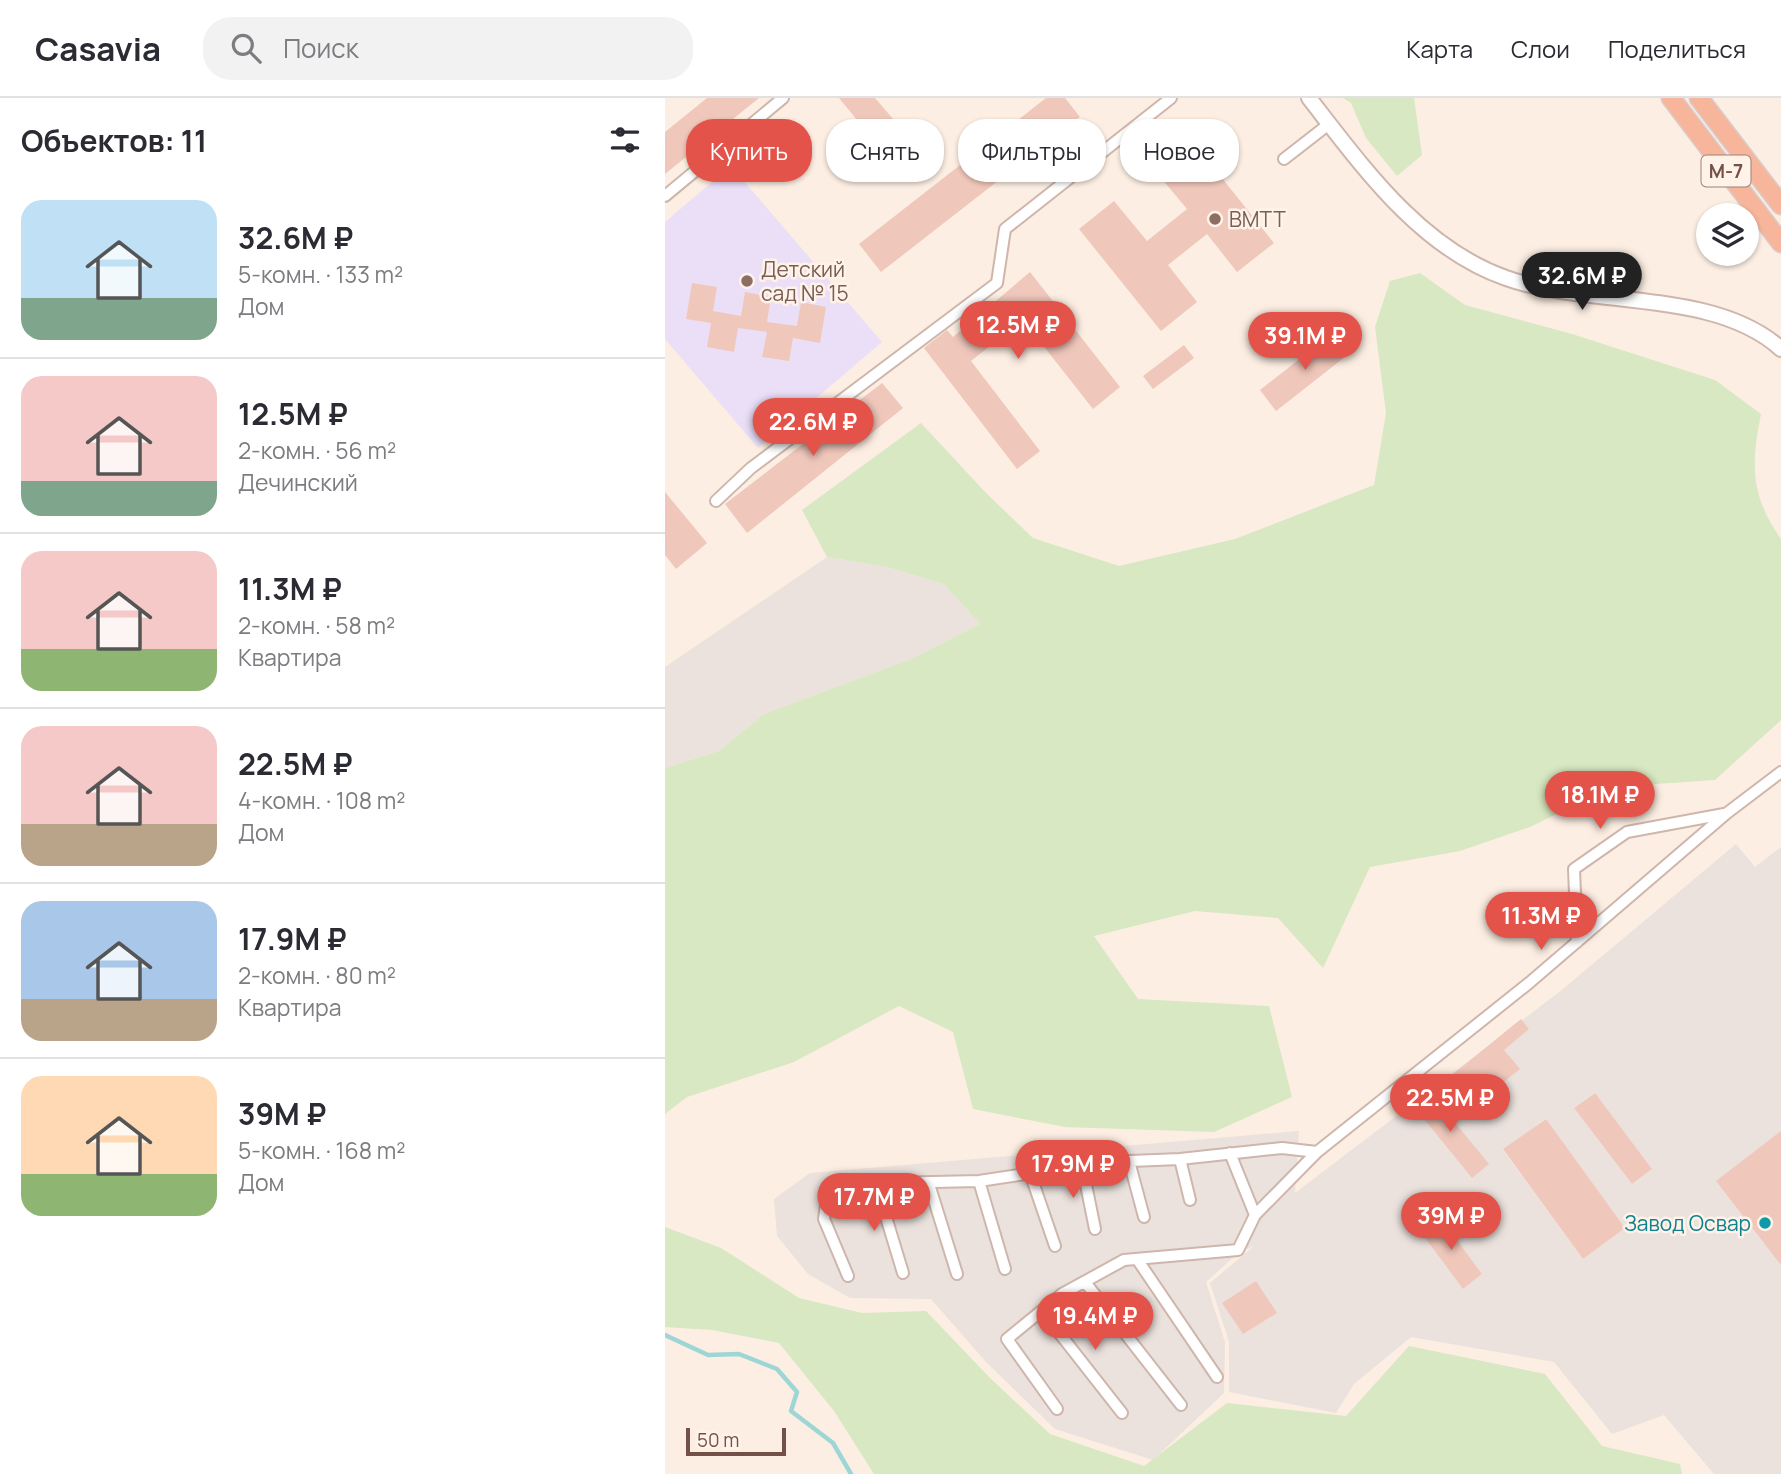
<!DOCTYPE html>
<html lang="ru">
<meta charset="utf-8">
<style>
:root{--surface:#fff;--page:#f2f2f3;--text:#2b2b33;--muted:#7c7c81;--line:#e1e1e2;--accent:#e3534a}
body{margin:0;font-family:Manrope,sans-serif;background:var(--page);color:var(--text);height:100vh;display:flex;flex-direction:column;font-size:26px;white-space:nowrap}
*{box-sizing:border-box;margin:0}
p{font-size:23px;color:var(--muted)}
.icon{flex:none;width:38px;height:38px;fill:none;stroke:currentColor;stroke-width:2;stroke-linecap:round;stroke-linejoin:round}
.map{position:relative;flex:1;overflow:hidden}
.panel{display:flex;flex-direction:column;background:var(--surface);width:665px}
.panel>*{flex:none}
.hud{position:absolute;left:21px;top:21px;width:665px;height:63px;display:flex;gap:14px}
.fabs{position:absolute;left:1031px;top:105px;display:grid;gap:14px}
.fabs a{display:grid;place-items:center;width:63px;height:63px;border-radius:50%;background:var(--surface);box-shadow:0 2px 5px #0004;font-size:35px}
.scale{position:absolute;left:21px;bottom:18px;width:100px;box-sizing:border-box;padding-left:7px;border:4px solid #735149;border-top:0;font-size:19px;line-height:24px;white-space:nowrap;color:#735149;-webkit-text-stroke:5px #fff2e8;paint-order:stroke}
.price{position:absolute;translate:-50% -60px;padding:0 16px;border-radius:24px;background:var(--accent);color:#fff;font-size:23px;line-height:46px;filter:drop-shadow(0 2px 4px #0008)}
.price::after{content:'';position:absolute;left:50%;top:42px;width:21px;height:16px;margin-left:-10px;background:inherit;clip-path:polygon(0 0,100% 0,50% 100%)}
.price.selected{background:#222;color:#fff}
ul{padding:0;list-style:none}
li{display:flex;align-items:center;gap:21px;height:175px;padding:0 21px}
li+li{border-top:2px solid var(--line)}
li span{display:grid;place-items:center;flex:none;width:196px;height:140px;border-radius:21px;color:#555}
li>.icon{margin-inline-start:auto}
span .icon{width:84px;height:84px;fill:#fffc;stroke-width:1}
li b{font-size:30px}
h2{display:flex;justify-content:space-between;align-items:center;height:84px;padding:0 21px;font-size:30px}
.pill{padding:0 24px;border-radius:28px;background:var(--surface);box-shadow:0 2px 5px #0004;font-size:24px;line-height:63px}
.pill.selected{background:var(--accent);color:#fff}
header{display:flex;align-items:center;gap:42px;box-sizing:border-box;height:98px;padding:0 35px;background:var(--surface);border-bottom:2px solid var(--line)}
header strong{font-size:33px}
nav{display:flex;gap:38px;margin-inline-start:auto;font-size:24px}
.search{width:490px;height:63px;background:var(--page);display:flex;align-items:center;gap:18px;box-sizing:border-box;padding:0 24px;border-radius:28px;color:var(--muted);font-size:26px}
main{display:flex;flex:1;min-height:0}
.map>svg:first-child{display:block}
.industrial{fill:#ebe2dd;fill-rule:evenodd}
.education{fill:#ebdff8}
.green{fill:#d8e8c2}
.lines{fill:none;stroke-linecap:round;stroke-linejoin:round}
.stream{stroke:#9ed6d5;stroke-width:4.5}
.building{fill:#f0c7bb}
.minor-casing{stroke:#cfb6ac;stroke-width:14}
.tertiary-casing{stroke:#cfb6ac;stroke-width:18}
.trunk-casing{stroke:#d8cecc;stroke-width:21}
.minor{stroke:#fff;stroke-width:10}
.tertiary{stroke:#fff;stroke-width:14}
.trunk{stroke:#f7b59b;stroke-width:18}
.education-dot{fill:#8d6e63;stroke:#fff2e8;stroke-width:2.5}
.culture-dot{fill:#0f9aa8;stroke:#fff2e8;stroke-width:2.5}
.labels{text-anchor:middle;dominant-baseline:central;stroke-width:5;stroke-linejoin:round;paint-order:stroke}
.shield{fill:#fff2e8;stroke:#9d8179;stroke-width:2}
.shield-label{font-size:19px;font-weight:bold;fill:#735149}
.education-label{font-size:21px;fill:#785e54;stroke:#fff2e8;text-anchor:start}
.culture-label{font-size:21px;fill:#0d838f;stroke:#fff2e8;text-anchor:end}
</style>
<header>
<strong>Casavia</strong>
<div class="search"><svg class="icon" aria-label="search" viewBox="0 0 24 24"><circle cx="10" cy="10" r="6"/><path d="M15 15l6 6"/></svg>Поиск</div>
<nav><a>Карта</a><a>Слои</a><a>Поделиться</a></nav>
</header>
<main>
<section class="panel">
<h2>Объектов: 11<svg class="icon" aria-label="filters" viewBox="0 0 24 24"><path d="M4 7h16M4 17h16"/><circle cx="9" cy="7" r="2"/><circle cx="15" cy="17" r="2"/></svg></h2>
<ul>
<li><span style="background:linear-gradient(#bfe0f5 70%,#7fa58c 0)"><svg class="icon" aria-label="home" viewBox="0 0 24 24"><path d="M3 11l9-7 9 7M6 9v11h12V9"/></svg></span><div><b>32.6M ₽</b><p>5-комн. · 133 m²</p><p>Дом</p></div></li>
<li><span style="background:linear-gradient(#f6c9c9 75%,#7fa58c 0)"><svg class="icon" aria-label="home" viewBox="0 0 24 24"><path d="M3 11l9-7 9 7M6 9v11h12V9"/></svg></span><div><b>12.5M ₽</b><p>2-комн. · 56 m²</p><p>Дечинский</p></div></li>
<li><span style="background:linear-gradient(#f6c9c9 70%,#8fb573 0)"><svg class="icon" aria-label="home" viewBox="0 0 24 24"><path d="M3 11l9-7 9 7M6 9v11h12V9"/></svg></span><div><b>11.3M ₽</b><p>2-комн. · 58 m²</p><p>Квартира</p></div></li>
<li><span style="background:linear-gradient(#f6c9c9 70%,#b9a48a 0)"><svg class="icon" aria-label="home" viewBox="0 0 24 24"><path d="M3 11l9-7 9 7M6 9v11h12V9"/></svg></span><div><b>22.5M ₽</b><p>4-комн. · 108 m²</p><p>Дом</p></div></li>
<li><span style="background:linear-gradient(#a9c7e8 70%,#b9a48a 0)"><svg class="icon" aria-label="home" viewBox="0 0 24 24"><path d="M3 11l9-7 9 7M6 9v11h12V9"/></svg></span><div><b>17.9M ₽</b><p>2-комн. · 80 m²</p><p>Квартира</p></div></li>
<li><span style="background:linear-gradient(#ffd9b3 70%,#8fb573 0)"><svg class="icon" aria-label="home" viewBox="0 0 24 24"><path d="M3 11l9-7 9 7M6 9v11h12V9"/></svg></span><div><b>39M ₽</b><p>5-комн. · 168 m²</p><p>Дом</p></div></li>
</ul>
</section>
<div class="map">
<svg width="1116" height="1376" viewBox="0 0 1116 1376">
<rect width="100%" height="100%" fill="#fceee2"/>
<path class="industrial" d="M 162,459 L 222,469 L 279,486 L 315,526 L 246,561 L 99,616 L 54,653 L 0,670 L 0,569 Z
M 1071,746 L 1090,769 L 1116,749 L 1116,1376 L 1049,1376 L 999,1317 L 947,1336 L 889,1264 L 746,1239 L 689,1286 L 671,1315 L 564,1294 L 564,1244 L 545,1185 L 589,1148 L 573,1155 L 541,1184 L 560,1244 L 559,1295 L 488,1362 L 390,1331 L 321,1264 L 266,1201 L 185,1200 L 143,1176 L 112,1138 L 109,1101 L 145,1075 L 634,1033 L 630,1095 L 893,895 ZM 929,995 L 987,1071 L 967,1086 L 909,1010 ZM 880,1021 L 960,1130 L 918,1161 L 838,1052 ZM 774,1119 L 817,1176 L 798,1191 L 755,1133 Z"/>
<path class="education" d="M 66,68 L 217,244 L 93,350 L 0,241 L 0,124 Z"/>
<path class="green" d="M 678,0 L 749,0 L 757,57 L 732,78 L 701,40 L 686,5 Z
M 755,175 L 800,207 L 907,236 L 1050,282 L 1096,316 C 1086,366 1085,397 1116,441 L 1116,622 L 1050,682 L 947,689 L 865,729 L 795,753 L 705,769 L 658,870 L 613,820 L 530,813 L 429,838 L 473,901 L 604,908 L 627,999 L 549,1034 L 400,1029 L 308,1011 L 288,934 L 234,908 L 129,964 L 22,999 L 0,1016 L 0,670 L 54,653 L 99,616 L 246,561 L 315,526 L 279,486 L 222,469 L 162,459 L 137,412 L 256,325 L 321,395 L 368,440 L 454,468 L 570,441 L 709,387 L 721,315 L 710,229 L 725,183 Z
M 0,1129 L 56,1150 L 134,1200 L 197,1215 L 261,1213 L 325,1280 L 385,1336 L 479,1368 L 562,1305 L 681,1318 L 744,1248 L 880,1276 L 937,1348 L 1015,1366 L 1017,1376 L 209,1376 L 169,1313 L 114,1245 L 47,1232 L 0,1229 Z"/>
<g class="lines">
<path class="stream" d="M 0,1237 L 43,1257 L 74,1256 L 112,1271 L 132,1294 L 126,1313 L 168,1345 L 186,1376"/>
</g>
<path class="building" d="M 42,0 L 94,0 L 0,76 L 0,34 Z
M 174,0 L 210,0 L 241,36 L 219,55 Z
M 381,0 L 400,0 L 415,19 L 216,174 L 194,146 Z
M 540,25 L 557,46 L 540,59 L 609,145 L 572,174 L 542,136 L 503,167 L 532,204 L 496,233 L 414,131 L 449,103 L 482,143 L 522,111 L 486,68 Z
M 365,174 L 455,289 L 428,311 L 358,222 L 306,263 L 375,353 L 352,371 L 259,250 L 282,232 L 288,239 Z
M 27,185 L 52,189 L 48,213 L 76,218 L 80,194 L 106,199 L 102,224 L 132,228 L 136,204 L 161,209 L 155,245 L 128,240 L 124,263 L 97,259 L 102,234 L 73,230 L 69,254 L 42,249 L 46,225 L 21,221 Z
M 669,234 L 685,255 L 611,313 L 595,292 Z
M 519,247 L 529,260 L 488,291 L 478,278 Z
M 217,285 L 238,310 L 82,435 L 60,406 Z
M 0,394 L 42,445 L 11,471 L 0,457 Z
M 856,921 L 864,931 L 839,952 L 855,971 L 806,1010 L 782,981 Z
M 763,992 L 824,1066 L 807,1080 L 746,1005 Z
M 930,995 L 987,1071 L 967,1086 L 909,1010 Z
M 881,1021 L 960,1130 L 918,1161 L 838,1051 Z
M 1116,1033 L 1116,1167 L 1051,1083 Z
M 774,1118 L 817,1176 L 798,1191 L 755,1133 Z
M 591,1183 L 612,1215 L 578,1236 L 557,1205 Z"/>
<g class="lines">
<g class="minor-casing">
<path id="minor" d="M 619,61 L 664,26
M 0,98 L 118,0
M 51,403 L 86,370 L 332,185 L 340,131 L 506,0
M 912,844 L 909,771 L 962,734 L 1059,716
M 565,1055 L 590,1117
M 515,1061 L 525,1102
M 464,1063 L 479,1119
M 417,1067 L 430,1131
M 365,1075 L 390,1148
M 314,1083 L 340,1171
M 211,1086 L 238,1175
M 264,1086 L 292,1176
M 472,1161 L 552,1279
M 183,1178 L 159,1121 L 163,1094 L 178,1086 L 314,1083 L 441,1064 L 515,1061 L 617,1050 L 652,1054
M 420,1184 L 516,1307
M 377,1213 L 457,1315
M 392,1311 L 342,1241 L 397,1196 L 459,1162 L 573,1152 L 590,1117 L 652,1054 L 864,885 L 1062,715 L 1116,674"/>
</g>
<g class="tertiary-casing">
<path id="tertiary" d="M 644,0 C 698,69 755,150 841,180 C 925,210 1049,190 1116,251"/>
</g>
<g class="trunk-casing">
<path id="trunk" d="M 1006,0 L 1116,145
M 1034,0 L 1116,107"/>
</g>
<use href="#minor" class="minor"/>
<use href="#tertiary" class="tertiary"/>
<use href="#trunk" class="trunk"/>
</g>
<g class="education-dot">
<circle cx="550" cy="121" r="7"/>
<circle cx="82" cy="183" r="7"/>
</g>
<circle class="culture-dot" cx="1100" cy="1125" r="7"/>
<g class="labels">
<rect class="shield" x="1036.5" y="57.5" width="49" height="31" rx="5"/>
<g class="shield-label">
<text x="1061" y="73">М-7</text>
</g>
<g class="education-label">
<text x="564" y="121">ВМТТ</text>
<text x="96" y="171">Детский<tspan x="96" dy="24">сад № 15</tspan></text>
</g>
<g class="culture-label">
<text x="1086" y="1125">Завод Освар</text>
</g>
</g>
</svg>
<div class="fabs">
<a><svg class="icon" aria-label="layers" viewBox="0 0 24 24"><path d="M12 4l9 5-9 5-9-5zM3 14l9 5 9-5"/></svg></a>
</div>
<div class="scale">50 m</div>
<b class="price selected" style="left:917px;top:214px">32.6M ₽</b>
<b class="price" style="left:353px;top:263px">12.5M ₽</b>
<b class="price" style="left:640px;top:274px">39.1M ₽</b>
<b class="price" style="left:148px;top:360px">22.6M ₽</b>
<b class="price" style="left:935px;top:733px">18.1M ₽</b>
<b class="price" style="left:876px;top:854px">11.3M ₽</b>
<b class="price" style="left:785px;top:1036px">22.5M ₽</b>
<b class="price" style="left:408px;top:1102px">17.9M ₽</b>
<b class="price" style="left:209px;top:1135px">17.7M ₽</b>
<b class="price" style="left:786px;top:1154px">39M ₽</b>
<b class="price" style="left:430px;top:1254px">19.4M ₽</b>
<div class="hud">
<a class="pill selected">Купить</a>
<a class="pill">Снять</a>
<a class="pill">Фильтры</a>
<a class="pill">Новое</a>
</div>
</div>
</main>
